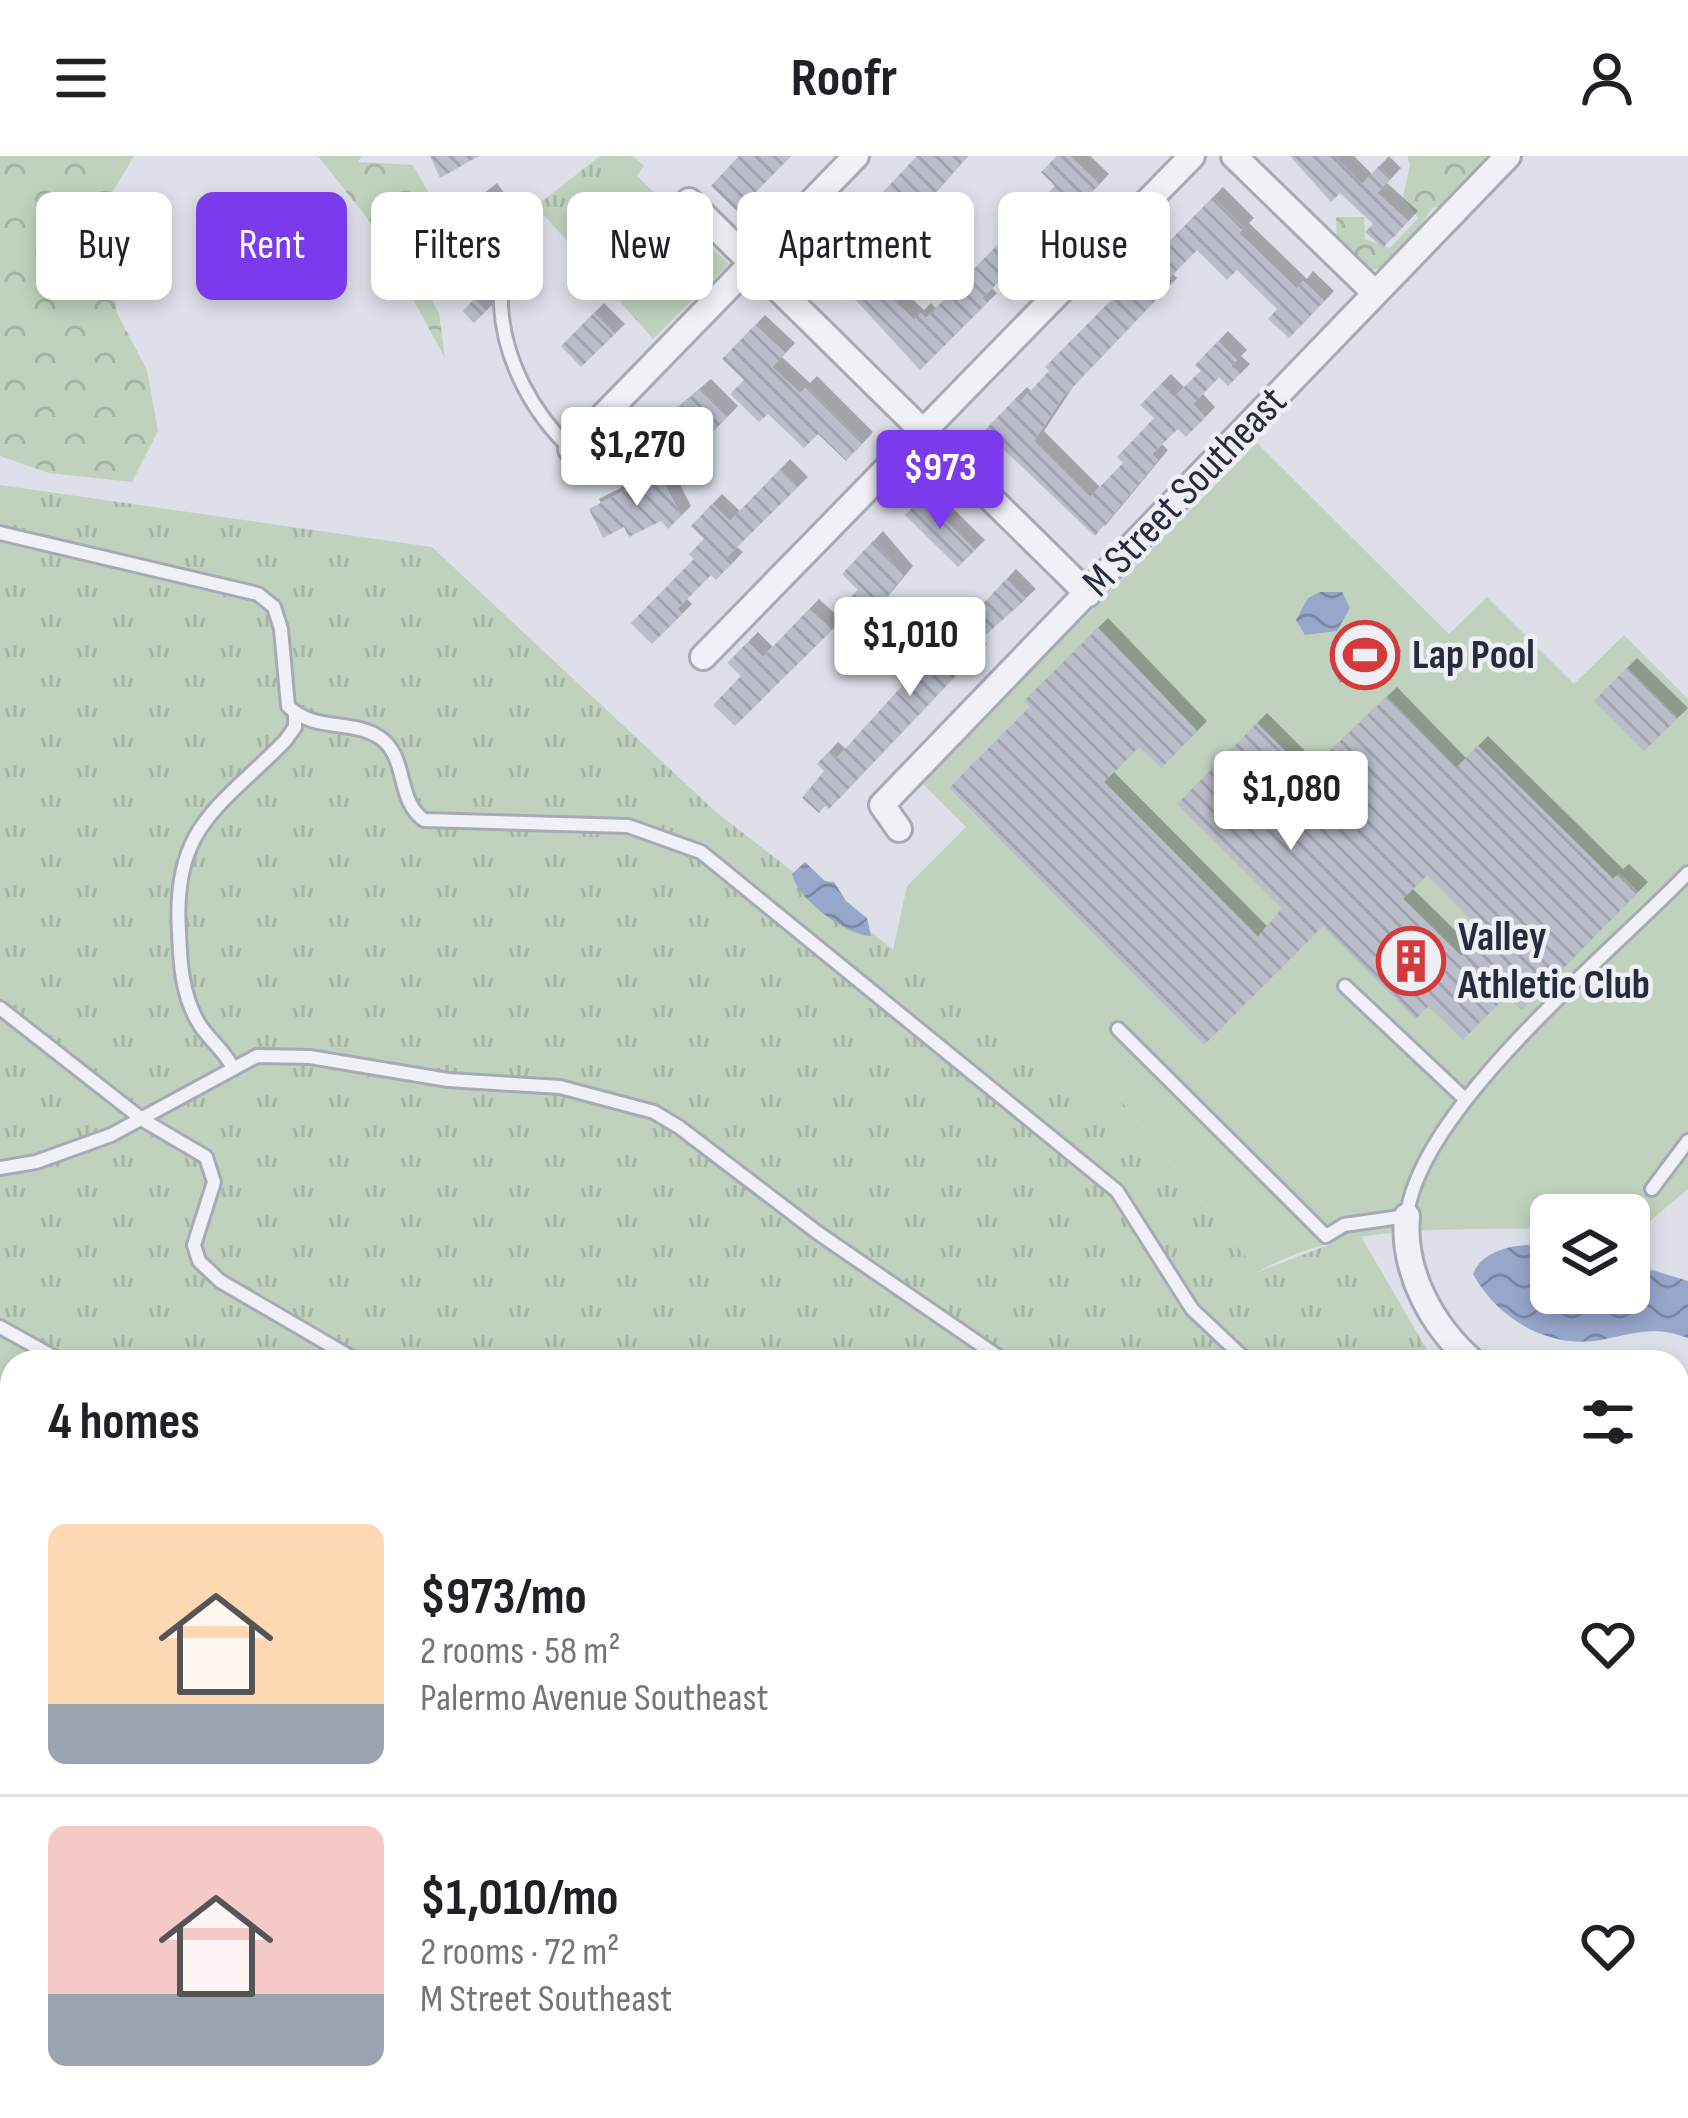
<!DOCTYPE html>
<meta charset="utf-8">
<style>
:root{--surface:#fff;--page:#f2f2f2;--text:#202124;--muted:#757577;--line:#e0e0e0;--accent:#7c3aed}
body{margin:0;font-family:"Sofia Sans Condensed",sans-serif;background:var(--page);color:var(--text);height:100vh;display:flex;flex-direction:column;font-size:45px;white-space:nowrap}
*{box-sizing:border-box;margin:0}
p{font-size:39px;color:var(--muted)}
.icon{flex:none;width:66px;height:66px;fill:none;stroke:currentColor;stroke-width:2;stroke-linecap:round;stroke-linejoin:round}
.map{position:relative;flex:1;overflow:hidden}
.side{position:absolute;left:0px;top:1194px;width:1689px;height:768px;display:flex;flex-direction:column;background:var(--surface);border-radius:36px 36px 0 0;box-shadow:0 6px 18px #0003}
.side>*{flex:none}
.guide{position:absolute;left:36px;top:36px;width:1617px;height:108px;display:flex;gap:24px}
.fabs{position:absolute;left:1530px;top:1038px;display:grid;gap:24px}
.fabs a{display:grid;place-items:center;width:120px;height:120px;border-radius:18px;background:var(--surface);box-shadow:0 6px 18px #0003;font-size:60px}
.price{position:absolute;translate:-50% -102px;padding:0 27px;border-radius:12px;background:#fff;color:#222;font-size:39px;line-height:78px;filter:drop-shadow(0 3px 6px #0008)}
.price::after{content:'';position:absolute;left:50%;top:72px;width:36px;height:27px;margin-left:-18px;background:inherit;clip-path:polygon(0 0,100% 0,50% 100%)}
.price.on{background:var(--accent);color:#fff}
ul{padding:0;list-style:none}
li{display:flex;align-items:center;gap:36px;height:300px;padding:0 48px}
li+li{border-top:3px solid var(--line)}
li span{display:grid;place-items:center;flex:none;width:336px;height:240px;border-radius:18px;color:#555}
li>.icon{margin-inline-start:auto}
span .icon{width:144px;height:144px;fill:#fffc;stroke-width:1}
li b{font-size:51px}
h2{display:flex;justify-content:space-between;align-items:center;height:144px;padding:0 48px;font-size:51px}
.tag{padding:0 42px;border-radius:18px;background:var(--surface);box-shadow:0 6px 18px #0003;font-size:42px;line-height:108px}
.tag.on{background:var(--accent);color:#fff}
header{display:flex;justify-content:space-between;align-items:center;height:156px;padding:0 48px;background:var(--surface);font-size:54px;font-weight:700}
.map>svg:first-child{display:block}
.grass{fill:url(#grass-tufts)}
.forest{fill:url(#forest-crowns)}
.pitch{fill:#c0d2be}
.water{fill:url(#water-waves)}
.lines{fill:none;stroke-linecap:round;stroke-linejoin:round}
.river{stroke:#96a7ca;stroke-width:36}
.building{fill:url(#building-back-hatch);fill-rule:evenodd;filter:url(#shadow)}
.lane-casing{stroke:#a6aab5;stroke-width:18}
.street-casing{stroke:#a6aab5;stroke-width:30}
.lane{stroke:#f0f1f6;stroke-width:12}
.street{stroke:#f0f1f6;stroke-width:24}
.labels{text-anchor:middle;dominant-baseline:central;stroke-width:9;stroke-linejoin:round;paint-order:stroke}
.street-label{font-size:42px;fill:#262b3f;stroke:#edeff5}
.poi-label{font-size:42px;font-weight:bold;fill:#262b3f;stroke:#edeff5;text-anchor:start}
</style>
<header><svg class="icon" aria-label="menu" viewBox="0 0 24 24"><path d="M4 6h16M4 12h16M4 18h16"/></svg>Roofr<svg class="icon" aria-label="person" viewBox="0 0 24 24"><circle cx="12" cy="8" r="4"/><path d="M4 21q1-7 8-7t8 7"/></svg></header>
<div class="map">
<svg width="1688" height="1962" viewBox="0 0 1688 1962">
<defs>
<pattern id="grass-tufts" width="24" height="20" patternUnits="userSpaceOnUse" patternTransform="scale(3)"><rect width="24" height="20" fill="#c0d2be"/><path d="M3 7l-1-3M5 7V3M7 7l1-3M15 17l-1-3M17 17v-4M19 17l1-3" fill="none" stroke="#a5b4a4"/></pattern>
<pattern id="forest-crowns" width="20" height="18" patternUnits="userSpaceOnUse" patternTransform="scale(3)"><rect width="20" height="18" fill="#c0d2be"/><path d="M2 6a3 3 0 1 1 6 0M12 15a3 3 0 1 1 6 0" fill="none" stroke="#a5b4a4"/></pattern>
<pattern id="water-waves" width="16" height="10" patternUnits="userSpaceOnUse" patternTransform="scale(3)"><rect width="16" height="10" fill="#96a7ca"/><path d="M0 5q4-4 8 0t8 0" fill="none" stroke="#7a88a5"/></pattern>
<pattern id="building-back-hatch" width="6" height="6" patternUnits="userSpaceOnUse" patternTransform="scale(3)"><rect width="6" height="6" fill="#babecb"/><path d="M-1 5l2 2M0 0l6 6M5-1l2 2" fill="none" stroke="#a0a3af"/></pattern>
<filter id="shadow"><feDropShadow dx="10" dy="-10" stdDeviation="0" flood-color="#0004"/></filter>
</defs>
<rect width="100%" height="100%" fill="#dde0e8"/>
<path class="grass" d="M 600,0 L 633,0 L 644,10 L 637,20 L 729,108 L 653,183 L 536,50 Z
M 0,329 L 432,391 L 716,656 L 894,794 L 1119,942 L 1258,1116 L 1359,1077 L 1434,1206 L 12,1206 L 12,1918 L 0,1915 Z
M 1677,1322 L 1688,1326 L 1688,1962 L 168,1962 L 125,1950 L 1677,1950 Z"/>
<path class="forest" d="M 0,0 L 134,0 L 104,50 L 117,157 L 147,214 L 158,275 L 132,326 L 49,317 L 0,300 Z
M 318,0 L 362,0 L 358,6 L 413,9 L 439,55 L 413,99 L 417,119 L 439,157 L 445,202 L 374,71 Z
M 1407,0 L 1490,0 L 1490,4 L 1448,49 L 1432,52 L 1397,107 L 1365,116 L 1337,83 L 1336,61 L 1364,61 L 1365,83 L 1390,92 L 1418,62 L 1403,41 L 1410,9 Z"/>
<path class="pitch" d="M 1257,287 L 1449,478 L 1487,441 L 1574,528 L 1624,479 L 1688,543 L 1688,1033 L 1644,1070 L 1629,1070 L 1629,1059 L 1551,1059 L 1551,1072 C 1451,1075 1348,1065 1258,1116 L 1119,942 L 893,794 L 907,730 L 966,671 L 921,626 Z"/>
<path class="water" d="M 1320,436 L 1342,436 L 1350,452 L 1337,475 L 1305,479 L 1296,464 L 1308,442 Z
M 1390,472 L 1402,496 L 1340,527 L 1329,503 Z
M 805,706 L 825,725 L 834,726 L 846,745 L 867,762 L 871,780 C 846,779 797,743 792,718 Z
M 1551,1089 L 1551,1137 L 1629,1137 L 1629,1107 L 1688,1125 L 1688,1182 C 1657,1170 1637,1176 1606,1183 C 1552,1195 1499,1165 1473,1118 C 1484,1090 1525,1087 1551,1089 Z"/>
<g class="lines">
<path class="river" d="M 0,1426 L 12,1434
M 1677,1517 L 1688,1512"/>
</g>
<path class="building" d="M 430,0 L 479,0 L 440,22 Z
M 739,0 L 791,0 L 737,55 L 711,30 Z
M 917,0 L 967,0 L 892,85 L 868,64 L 887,44 L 881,38 Z
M 1057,0 L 1070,0 L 1099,28 L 1014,119 L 1010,115 L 982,142 L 987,147 L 920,214 L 841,128 L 832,127 L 813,109 L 833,87 L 914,164 L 921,157 L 926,162 L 1055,30 L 1041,16 Z
M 1290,0 L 1334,0 L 1362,28 L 1379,10 L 1391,22 L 1377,37 L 1408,65 L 1383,92 L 1365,76 L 1373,68 L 1340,37 L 1331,46 Z
M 487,37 L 497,51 L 469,73 L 459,59 Z
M 1213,41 L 1244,72 L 1239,77 L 1297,133 L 1303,125 L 1324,145 L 1289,182 L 1268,163 L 1277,153 L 1237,114 L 1227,124 L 1197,94 L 1163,128 L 1167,132 L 1063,241 L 1034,285 L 1090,341 L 1123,307 L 1117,301 L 1154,262 L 1140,249 L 1161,228 L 1174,241 L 1201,215 L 1195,209 L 1218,185 L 1237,204 L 1231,210 L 1240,218 L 1228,230 L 1219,221 L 1193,248 L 1205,261 L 1186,281 L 1178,273 L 1152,298 L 1158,304 L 1095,380 L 984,275 L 1017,241 L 1021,245 L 1049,215 L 1045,211 Z
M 474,143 L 486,155 L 474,167 L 463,155 Z
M 594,157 L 615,178 L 581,211 L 561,190 Z
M 755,169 L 785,197 L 772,211 L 800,237 L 807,230 L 863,286 L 846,305 L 818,278 L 804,292 L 768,258 L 759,266 L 730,238 L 744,224 L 722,203 Z
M 701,233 L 728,260 L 690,299 L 670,281 L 679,272 L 668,261 Z
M 780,313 L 798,331 L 727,401 L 733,406 L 716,424 L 711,419 L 677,453 L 682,458 L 652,488 L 631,467 L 694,403 L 689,398 L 704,383 L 691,370 L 712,348 L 730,365 Z
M 659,317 L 681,360 L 668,373 L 661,365 L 629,381 L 624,371 L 603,382 L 589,353 Z
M 922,342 L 975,394 L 958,411 L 905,359 Z
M 873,385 L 903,420 L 865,466 L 845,447 L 858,434 L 842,418 Z
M 1006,423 L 1026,443 L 971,492 L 977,497 L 829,653 L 825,650 L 819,657 L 802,642 L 824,615 L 817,608 L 828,596 L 836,603 L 910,521 L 897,509 L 917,488 L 932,503 Z
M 809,453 L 832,474 L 735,570 L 713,549 L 741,520 L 727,507 L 748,486 L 763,501 Z
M 1098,472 L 1197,575 L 1161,612 L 1139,591 L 1104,626 L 1258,781 L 1282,752 L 1177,648 L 1257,567 L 1307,617 L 1387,541 L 1456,612 L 1478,590 L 1613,723 L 1619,718 L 1638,736 L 1522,854 L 1507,839 L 1463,884 L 1428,850 L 1416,863 L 1323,770 L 1204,889 L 949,632 L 1030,551 L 1024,545 ZM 1427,719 L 1484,777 L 1461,800 L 1403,743 Z
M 1627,512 L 1678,562 L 1644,595 L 1594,545 Z"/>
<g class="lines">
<g class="lane-casing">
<path id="lane" d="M 518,55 C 513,85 500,121 501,150 C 504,204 533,258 571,293
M 0,377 L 258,438 L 274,451 L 281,473 L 288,550 C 313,576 351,563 379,581 C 409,601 395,643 424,664 L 628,670 L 701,696 L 1117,1035 L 1192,1153 L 1248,1206
M 1345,830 L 1466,944
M 0,852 L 143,964 L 206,1001 L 214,1026 L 194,1089 L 199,1105 L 220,1125 L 359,1206
M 1118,873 L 1326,1080 L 1344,1069 L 1407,1060 C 1419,952 1612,796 1688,717
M 232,910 C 223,893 207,882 198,866 C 182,839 180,806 179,776 C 172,671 219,652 285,585 L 295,571 L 295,556
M 0,1012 L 36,1006 L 111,979 L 257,900 L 310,901 L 448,924 L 560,931 L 654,956 L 679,971 L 818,1077 L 1006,1206
M 1652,1033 L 1688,985
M 0,1171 L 63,1206
M 1677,1382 L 1688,1384
M 0,1779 L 12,1783
M 1245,1962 L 1250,1950"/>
</g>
<g class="street-casing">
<path id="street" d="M 1234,0 L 1375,137
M 689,45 L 1088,438
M 571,293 L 856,0
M 703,501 L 1192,0
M 899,673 L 882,649 L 1508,0
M 1407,1060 C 1402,1116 1432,1170 1473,1206
M 1677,1295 L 1688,1301"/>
</g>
<use href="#lane" class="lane"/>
<use href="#street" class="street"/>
</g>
<defs>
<g id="stadium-ring" transform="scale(3.45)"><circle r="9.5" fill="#edeff5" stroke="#d53a3b" stroke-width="1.5"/><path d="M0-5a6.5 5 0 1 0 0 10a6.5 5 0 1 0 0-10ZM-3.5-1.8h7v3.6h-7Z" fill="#d53a3b"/></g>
<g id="building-ring" transform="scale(3.45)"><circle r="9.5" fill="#edeff5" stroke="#d53a3b" stroke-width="1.5"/><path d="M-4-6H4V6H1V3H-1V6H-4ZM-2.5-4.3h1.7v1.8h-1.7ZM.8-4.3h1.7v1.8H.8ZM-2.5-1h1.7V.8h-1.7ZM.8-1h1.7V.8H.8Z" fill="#d53a3b"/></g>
</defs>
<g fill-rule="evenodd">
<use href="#stadium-ring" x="1365" y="499"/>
<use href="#building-ring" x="1411" y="805"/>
</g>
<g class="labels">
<g class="street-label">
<text transform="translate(1185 336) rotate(-46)">M Street Southeast</text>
</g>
<g class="poi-label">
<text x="1412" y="499">Lap Pool</text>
<text x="1458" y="781">Valley<tspan x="1458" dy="48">Athletic Club</tspan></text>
</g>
</g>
</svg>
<div class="fabs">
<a><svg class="icon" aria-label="layers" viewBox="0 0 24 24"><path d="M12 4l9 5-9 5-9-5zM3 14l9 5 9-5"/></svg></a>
</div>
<b class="price" style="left:637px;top:353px">$1,270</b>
<b class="price on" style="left:940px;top:376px">$973</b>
<b class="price" style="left:910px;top:543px">$1,010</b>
<b class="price" style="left:1291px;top:697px">$1,080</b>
<div class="guide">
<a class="tag">Buy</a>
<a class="tag on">Rent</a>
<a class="tag">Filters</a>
<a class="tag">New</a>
<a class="tag">Apartment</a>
<a class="tag">House</a>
</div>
<section class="side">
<h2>4 homes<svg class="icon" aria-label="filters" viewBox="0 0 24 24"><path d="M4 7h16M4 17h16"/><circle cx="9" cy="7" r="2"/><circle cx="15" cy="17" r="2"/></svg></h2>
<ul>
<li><span style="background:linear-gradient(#ffd9b3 75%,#9aa5b1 0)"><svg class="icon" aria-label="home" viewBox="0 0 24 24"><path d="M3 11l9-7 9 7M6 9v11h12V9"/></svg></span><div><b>$973/mo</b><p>2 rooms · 58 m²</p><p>Palermo Avenue Southeast</p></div><svg class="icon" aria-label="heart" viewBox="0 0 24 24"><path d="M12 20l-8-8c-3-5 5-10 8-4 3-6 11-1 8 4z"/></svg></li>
<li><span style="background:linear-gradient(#f6c9c9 70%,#9aa5b1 0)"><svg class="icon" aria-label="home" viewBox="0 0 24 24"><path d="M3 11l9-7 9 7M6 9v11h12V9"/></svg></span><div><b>$1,010/mo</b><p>2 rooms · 72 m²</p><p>M Street Southeast</p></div><svg class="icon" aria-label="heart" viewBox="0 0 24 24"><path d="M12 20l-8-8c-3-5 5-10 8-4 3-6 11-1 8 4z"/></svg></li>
</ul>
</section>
</div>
